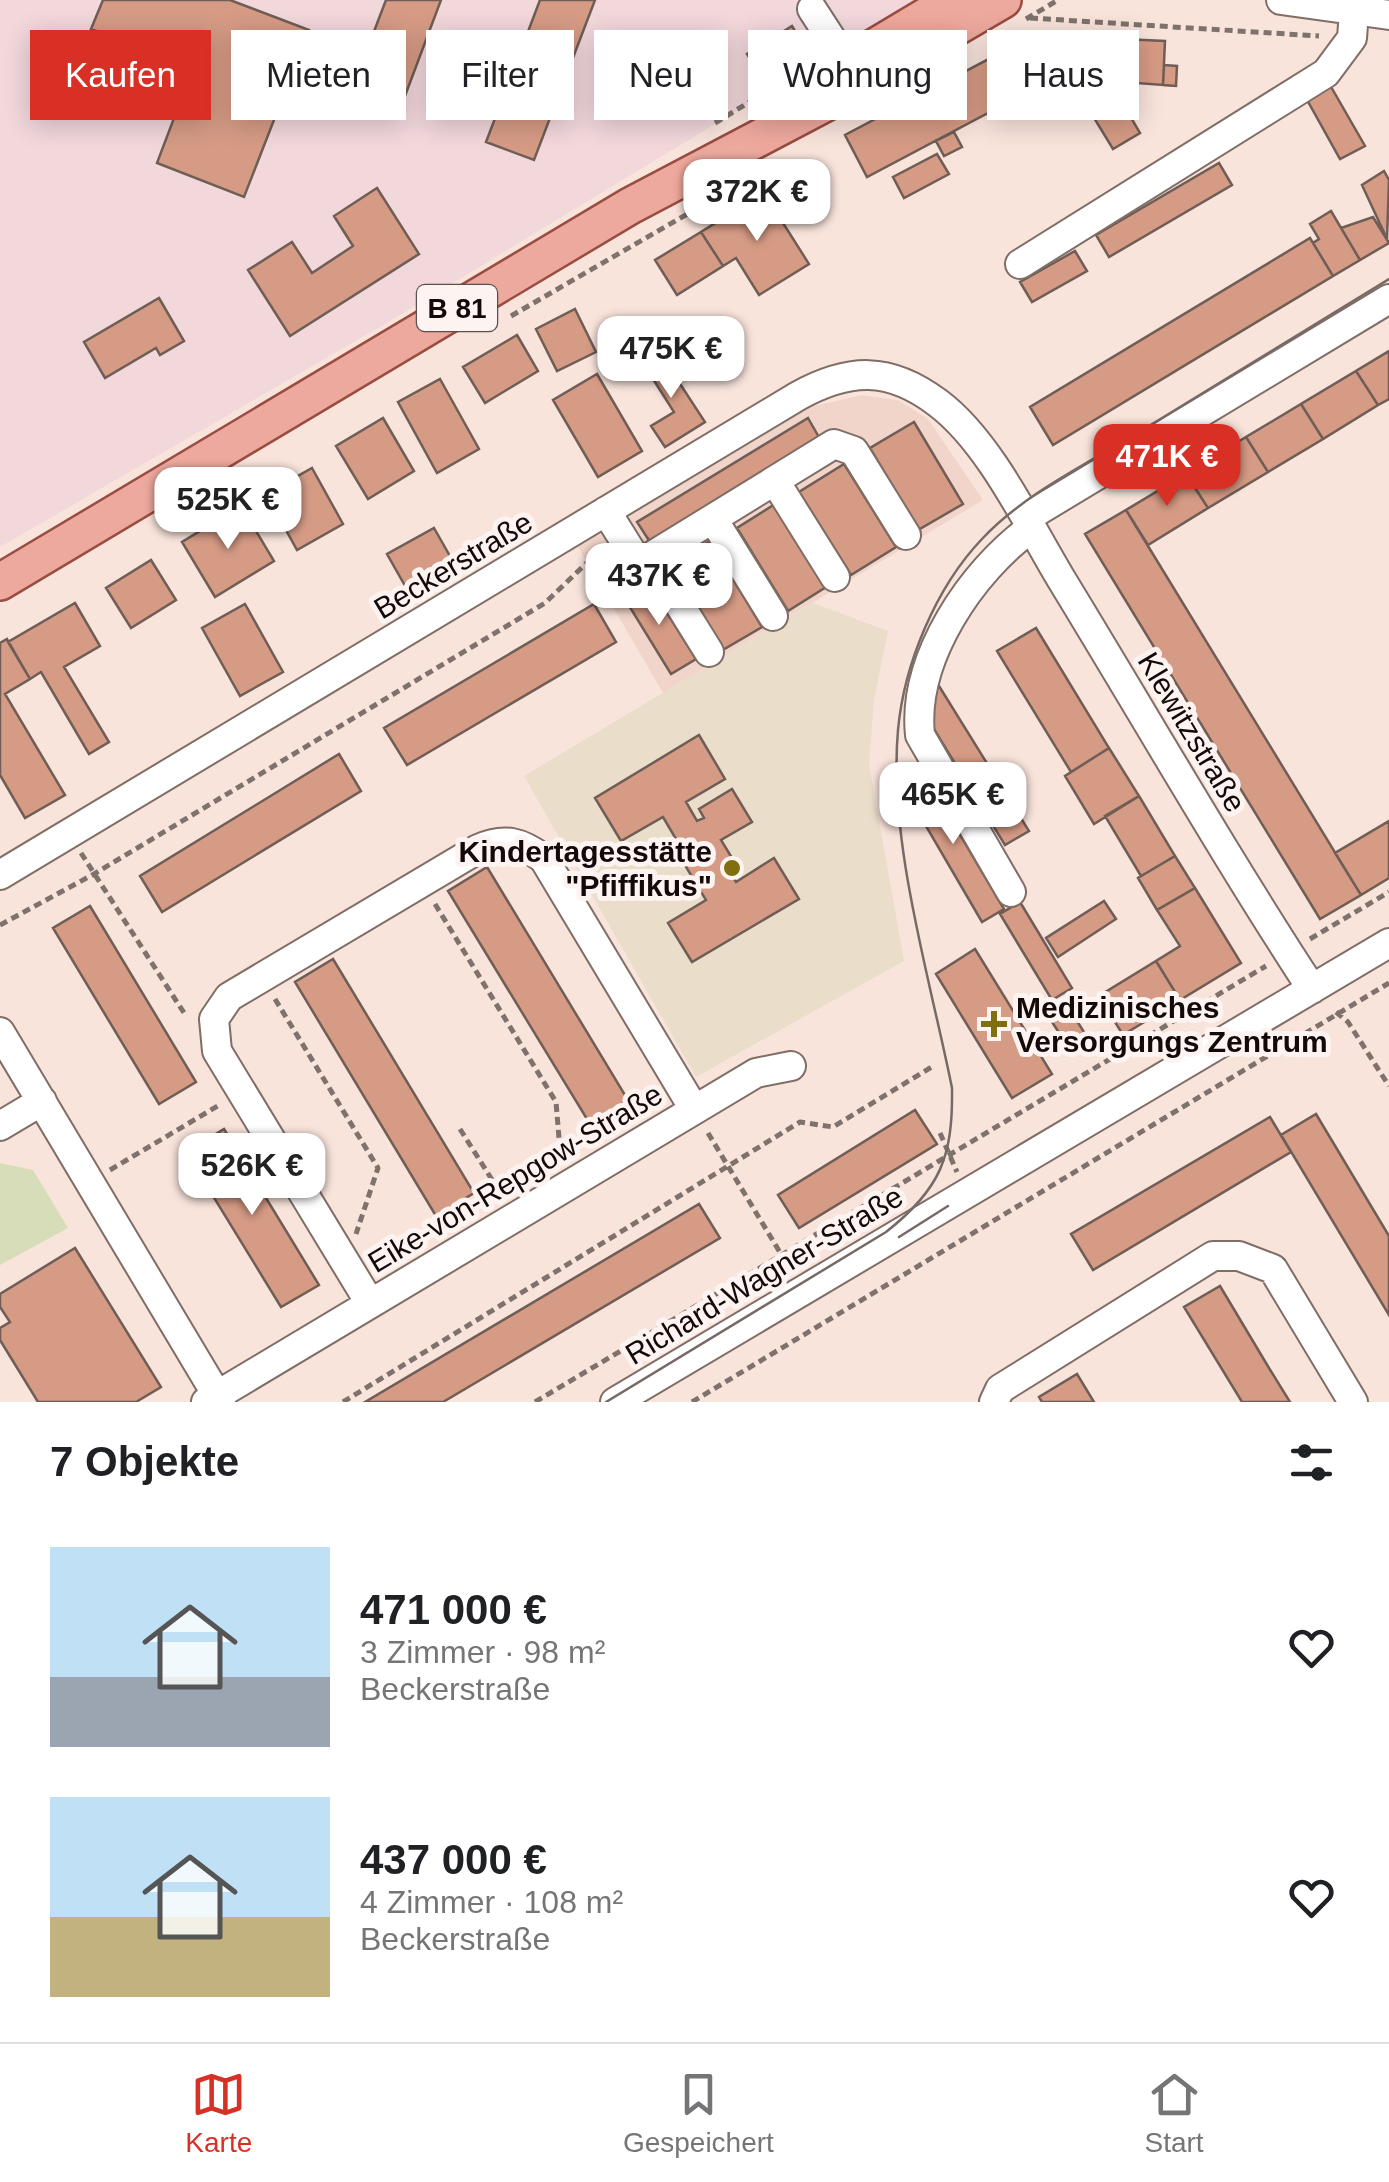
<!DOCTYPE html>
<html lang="de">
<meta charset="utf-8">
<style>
:root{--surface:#fff;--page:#f2f2f2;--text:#202124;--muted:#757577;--line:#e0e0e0;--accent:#d93025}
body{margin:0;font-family:Arial,sans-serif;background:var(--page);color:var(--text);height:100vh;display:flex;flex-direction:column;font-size:38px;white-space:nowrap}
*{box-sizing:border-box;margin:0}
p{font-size:32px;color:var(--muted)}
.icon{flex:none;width:55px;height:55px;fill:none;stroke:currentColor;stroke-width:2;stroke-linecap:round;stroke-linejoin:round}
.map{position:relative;height:1402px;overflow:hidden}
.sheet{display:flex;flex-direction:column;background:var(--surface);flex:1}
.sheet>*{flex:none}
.hud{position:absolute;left:30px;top:30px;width:1330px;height:90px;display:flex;gap:20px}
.price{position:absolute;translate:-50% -85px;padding:0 22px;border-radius:20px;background:#fff;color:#222;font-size:32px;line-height:65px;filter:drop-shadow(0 2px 5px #0008)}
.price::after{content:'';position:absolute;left:50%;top:60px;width:30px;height:22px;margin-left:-15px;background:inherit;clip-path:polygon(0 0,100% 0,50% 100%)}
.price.current{background:var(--accent);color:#fff}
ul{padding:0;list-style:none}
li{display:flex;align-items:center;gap:30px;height:250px;padding:0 50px}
li span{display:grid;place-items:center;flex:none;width:280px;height:200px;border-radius:0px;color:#555}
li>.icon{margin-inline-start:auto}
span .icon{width:120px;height:120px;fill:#fffc;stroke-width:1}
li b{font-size:42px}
h2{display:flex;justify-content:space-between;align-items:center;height:120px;padding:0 50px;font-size:42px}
.tag{padding:0 35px;border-radius:0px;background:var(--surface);box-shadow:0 5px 25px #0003;font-size:35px;line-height:90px}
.tag.current{background:var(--accent);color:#fff}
.tabs{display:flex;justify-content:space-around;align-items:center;height:140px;border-top:2px solid var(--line);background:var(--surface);font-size:28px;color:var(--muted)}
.tabs a{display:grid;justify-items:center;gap:5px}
.tabs .current{color:var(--accent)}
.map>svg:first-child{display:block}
.commercial{fill:#f2d7db}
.built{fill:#f2d5ca}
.education{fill:#eaddc9}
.green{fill:#d7ddb8}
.building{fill:#d69b85;stroke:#6f5d56;stroke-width:2.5}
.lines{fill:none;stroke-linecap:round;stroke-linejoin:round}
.minor-casing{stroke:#7f6d66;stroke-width:32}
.major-casing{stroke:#994c40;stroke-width:40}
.path{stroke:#7f726d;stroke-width:5;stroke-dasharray:8 5;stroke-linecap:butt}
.minor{stroke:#fff;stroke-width:28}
.major{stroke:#eea99e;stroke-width:35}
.tram{stroke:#776a66;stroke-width:2.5}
.poi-dot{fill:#7f6f0e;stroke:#fdf4f1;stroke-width:4}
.labels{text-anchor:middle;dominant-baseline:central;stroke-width:10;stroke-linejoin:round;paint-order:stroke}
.shield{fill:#fdf4f1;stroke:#58504e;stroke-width:2.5}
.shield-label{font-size:28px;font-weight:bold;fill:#110a08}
.street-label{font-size:30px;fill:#110a08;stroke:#fdf4f1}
.poi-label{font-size:30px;font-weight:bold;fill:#110a08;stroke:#fdf4f1;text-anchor:end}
</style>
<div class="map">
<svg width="1389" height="1402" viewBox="0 0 1389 1402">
<rect width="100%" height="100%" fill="#f9e4dc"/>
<path class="commercial" d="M 0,0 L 919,0 L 397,317 L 0,547 Z"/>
<path class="built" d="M 862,395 L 898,400 L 928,419 L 983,500 L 663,693 L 578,547 L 810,407 Z"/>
<path class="education" d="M 813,603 L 888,631 L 874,700 L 869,764 L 904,961 L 696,1077 L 524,776 Z"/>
<path class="green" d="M 0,1163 L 33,1170 L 68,1228 L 0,1265 Z"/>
<path class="building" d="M 103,0 L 230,0 L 309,30 L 244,197 L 157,163 L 193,68 L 91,29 Z
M 386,0 L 441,0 L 399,112 L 350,94 Z
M 540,0 L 595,0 L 534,160 L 486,142 Z
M 792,26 L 807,51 L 762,79 L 747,54 Z
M 1034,35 L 1165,41 L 1163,85 L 1056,77 Z
M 1034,35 L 1056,77 L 867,177 L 845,135 Z
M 1164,65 L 1177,66 L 1176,86 L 1163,85 Z
M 1330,85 L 1365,146 L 1340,159 L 1306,98 Z
M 1089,87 L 1101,107 L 1091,113 L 1080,93 Z
M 1119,97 L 1140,133 L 1113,149 L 1091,113 Z
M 954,132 L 962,147 L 944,156 L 936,141 Z
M 937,154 L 949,174 L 904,198 L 893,177 Z
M 1219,163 L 1232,185 L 1109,257 L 1096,235 Z
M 1384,171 L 1389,180 L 1387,239 L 1362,185 Z
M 377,188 L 419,254 L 290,336 L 248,270 L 292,242 L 312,273 L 353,246 L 334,216 Z
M 764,193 L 809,264 L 759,295 L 736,258 L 723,266 L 701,232 Z
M 1331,211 L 1360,260 L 1333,276 L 1313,243 L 1319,239 L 1310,224 Z
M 1373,217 L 1389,243 L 1360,260 L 1341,228 Z
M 701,232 L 723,266 L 677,295 L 655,260 Z
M 1310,238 L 1333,276 L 1053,445 L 1030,407 Z
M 1075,251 L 1087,271 L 1032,302 L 1020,282 Z
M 159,298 L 184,341 L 160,355 L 156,348 L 105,378 L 84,342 Z
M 575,309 L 596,352 L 557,371 L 536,329 Z
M 517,335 L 538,371 L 485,403 L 463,367 Z
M 656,347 L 705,422 L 665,447 L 651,426 L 674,412 L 639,357 Z
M 1389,351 L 1389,399 L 1378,405 L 1356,371 Z
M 1356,371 L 1378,405 L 1323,439 L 1301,404 Z
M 597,374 L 642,451 L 598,477 L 553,400 Z
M 440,379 L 479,449 L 437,473 L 398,402 Z
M 1301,404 L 1323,439 L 1268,472 L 1246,437 Z
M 383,418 L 414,471 L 368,499 L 336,446 Z
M 808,418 L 820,439 L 650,542 L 637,522 Z
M 914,422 L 963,504 L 918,530 L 870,448 Z
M 1246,437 L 1268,472 L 1208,508 L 1186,474 Z
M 844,464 L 896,547 L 851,575 L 799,492 Z
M 312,468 L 343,524 L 297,550 L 266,494 Z
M 1186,474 L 1208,508 L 1148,545 L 1126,510 Z
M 775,504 L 826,587 L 788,611 L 737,528 Z
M 241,506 L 274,561 L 215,597 L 182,542 Z
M 1126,510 L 1361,895 L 1320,919 L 1085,534 Z
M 434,528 L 459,572 L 412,598 L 387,554 Z
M 710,541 L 762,627 L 721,651 L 670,565 Z
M 151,560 L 176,600 L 131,628 L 106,588 Z
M 647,581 L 696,659 L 671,674 L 623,596 Z
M 75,603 L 100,646 L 64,667 L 109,742 L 89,754 L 41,672 L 30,679 L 8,642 Z
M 245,604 L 283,672 L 240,696 L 202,628 Z
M 594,604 L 616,642 L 407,765 L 384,728 Z
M 1036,628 L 1109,748 L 1071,772 L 997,651 Z
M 7,639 L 30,679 L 5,694 L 65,795 L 25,818 L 0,775 L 0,643 Z
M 939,686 L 1029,831 L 1005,845 L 929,721 L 928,692 Z
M 699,735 L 725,779 L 686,802 L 697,821 L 704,818 L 699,809 L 732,789 L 752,822 L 721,840 L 732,858 L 725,863 L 736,882 L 774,858 L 799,899 L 692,962 L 668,923 L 706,900 L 671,842 L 676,839 L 663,817 L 621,841 L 595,798 Z
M 1109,748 L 1139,796 L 1094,824 L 1065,776 Z
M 339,754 L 361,791 L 162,912 L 140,876 Z
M 923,772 L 1004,909 L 982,922 L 902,785 Z
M 1139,796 L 1175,856 L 1141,876 L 1105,816 Z
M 1389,821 L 1389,878 L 1361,895 L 1335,853 Z
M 1175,856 L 1195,888 L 1157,910 L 1138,878 Z
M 487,867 L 628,1100 L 590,1124 L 448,891 Z
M 1195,888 L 1241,963 L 1180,1000 L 1156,961 L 1180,946 L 1157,910 Z
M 1104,901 L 1116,919 L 1058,957 L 1046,938 Z
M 1020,902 L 1072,988 L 1052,1000 L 1000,914 Z
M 90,906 L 196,1082 L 159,1104 L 53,928 Z
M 975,949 L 1052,1074 L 1012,1098 L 936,974 Z
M 333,959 L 474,1193 L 436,1216 L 295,982 Z
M 1156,961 L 1180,1000 L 1123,1035 L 1099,996 Z
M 1070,1010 L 1091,1043 L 1073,1054 L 1052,1022 Z
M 915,1110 L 937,1144 L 799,1228 L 778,1195 Z
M 1316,1114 L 1389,1236 L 1389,1315 L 1281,1135 Z
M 1270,1117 L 1291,1152 L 1093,1270 L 1071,1234 Z
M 224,1129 L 319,1285 L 281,1307 L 186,1152 Z
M 699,1204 L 720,1238 L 443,1402 L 365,1402 Z
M 75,1248 L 161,1387 L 136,1402 L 38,1402 L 0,1340 L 0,1328 L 10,1322 L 0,1307 L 0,1294 Z
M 1220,1286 L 1269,1368 L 1290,1402 L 1242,1402 L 1184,1307 Z
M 1077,1374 L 1094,1402 L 1042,1402 L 1039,1397 Z"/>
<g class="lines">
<g class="minor-casing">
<path id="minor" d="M 1281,0 L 1389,15
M 812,9 L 847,63
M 1020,264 L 1326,73 L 1352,38 L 1354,11
M 775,481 L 835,577
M 606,511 L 639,564 L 834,444 L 854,451 L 906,535
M 1026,518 L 1389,299
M 713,519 L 773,616
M 650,557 L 709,652
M 0,875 L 798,396 C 849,368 889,366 938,403 C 990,442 1029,526 1063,582 C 1146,718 1225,856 1312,989
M 1011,892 L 920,735 C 912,658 972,571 1031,528
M 0,1032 L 221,1402
M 0,1126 L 42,1101
M 370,1303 L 217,1051 L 214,1019 L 229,997 L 478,849 C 505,837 521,842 544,859 L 694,1109
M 206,1402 L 756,1073 L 791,1066
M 615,1402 L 1389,943
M 994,1402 L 1000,1389 L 1213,1256 L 1239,1256 L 1273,1269 L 1353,1402"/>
</g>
<g class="major-casing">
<path id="major" d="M 789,103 L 826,76 L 953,0
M 0,582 L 630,206 L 839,96 L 1003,0"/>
</g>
<path class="path" d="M 1030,18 L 1319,36
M 1026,19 L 1058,0
M 715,123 L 761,95
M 511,316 L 696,209
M 81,853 L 186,1016
M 435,904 L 556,1102 L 559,1138 L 569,1157
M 0,925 L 94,874 L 545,603 L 599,551
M 1310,939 L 1389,892
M 275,999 L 378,1168 L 356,1234
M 1336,1012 L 1348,1022 L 1389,1086
M 460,1129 L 501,1194
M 708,1133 L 790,1269
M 940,1133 L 957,1172
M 110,1170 L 221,1104
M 343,1402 L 800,1122 L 833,1127 L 935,1065
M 535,1402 L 1266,966
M 692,1402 L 1389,983"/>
<use href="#minor" class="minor"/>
<use href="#major" class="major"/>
<path class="tram" d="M 899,1237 L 948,1206
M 606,1402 L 886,1232 C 941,1189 953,1156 952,1088 C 930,978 888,841 898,730 C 904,664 936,587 982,539 C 1022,496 1081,467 1131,437 C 1217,384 1303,332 1389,279"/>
</g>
<g class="poi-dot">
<circle cx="732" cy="868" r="10"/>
<path d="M989 1009h10v10h10v10h-10v10h-10v-10h-10v-10h10z"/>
</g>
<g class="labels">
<rect class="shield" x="417" y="285" width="80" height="46" rx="8"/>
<g class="shield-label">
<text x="457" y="308">B 81</text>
</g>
<g class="street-label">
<text transform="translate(453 565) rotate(-31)">Beckerstraße</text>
<text transform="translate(1192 732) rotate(59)">Klewitzstraße</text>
<text transform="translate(515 1178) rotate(-31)">Eike-von-Repgow-Straße</text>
<text transform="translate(764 1275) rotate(-31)">Richard-Wagner-Straße</text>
</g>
<g class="poi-label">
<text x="712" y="851">Kindertagesstätte<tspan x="712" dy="34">"Pfiffikus"</tspan></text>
<text x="1016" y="1007" text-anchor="start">Medizinisches<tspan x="1016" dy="34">Versorgungs Zentrum</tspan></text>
</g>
</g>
</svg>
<b class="price" style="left:757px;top:244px">372K €</b>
<b class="price" style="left:671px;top:401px">475K €</b>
<b class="price current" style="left:1167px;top:509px">471K €</b>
<b class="price" style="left:228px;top:552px">525K €</b>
<b class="price" style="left:659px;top:628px">437K €</b>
<b class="price" style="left:953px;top:847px">465K €</b>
<b class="price" style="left:252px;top:1218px">526K €</b>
<div class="hud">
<a class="tag current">Kaufen</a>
<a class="tag">Mieten</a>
<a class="tag">Filter</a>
<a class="tag">Neu</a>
<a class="tag">Wohnung</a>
<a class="tag">Haus</a>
</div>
</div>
<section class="sheet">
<h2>7 Objekte<svg class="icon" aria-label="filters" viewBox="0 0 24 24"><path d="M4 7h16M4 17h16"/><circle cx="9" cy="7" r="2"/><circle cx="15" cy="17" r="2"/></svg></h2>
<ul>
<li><span style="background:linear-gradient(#bfe0f5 65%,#9aa5b1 0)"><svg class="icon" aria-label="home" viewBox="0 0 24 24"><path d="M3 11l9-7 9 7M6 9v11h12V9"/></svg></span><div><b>471 000 €</b><p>3 Zimmer · 98 m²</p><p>Beckerstraße</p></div><svg class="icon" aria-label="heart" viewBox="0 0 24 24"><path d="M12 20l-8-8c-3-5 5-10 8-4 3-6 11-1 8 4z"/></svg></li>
<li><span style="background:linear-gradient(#bfe0f5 60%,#c2b280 0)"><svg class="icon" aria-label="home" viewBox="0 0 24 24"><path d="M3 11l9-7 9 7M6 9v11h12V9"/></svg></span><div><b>437 000 €</b><p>4 Zimmer · 108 m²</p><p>Beckerstraße</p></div><svg class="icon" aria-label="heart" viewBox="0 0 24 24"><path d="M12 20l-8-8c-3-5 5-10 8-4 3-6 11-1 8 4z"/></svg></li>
</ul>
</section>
<nav class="tabs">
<a class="current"><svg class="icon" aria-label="map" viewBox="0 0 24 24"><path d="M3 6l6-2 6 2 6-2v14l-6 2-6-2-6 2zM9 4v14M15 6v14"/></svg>Karte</a>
<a><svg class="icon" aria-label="saved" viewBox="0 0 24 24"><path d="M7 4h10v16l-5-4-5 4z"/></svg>Gespeichert</a>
<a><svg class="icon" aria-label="home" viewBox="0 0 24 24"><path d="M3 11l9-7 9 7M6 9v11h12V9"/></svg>Start</a>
</nav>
